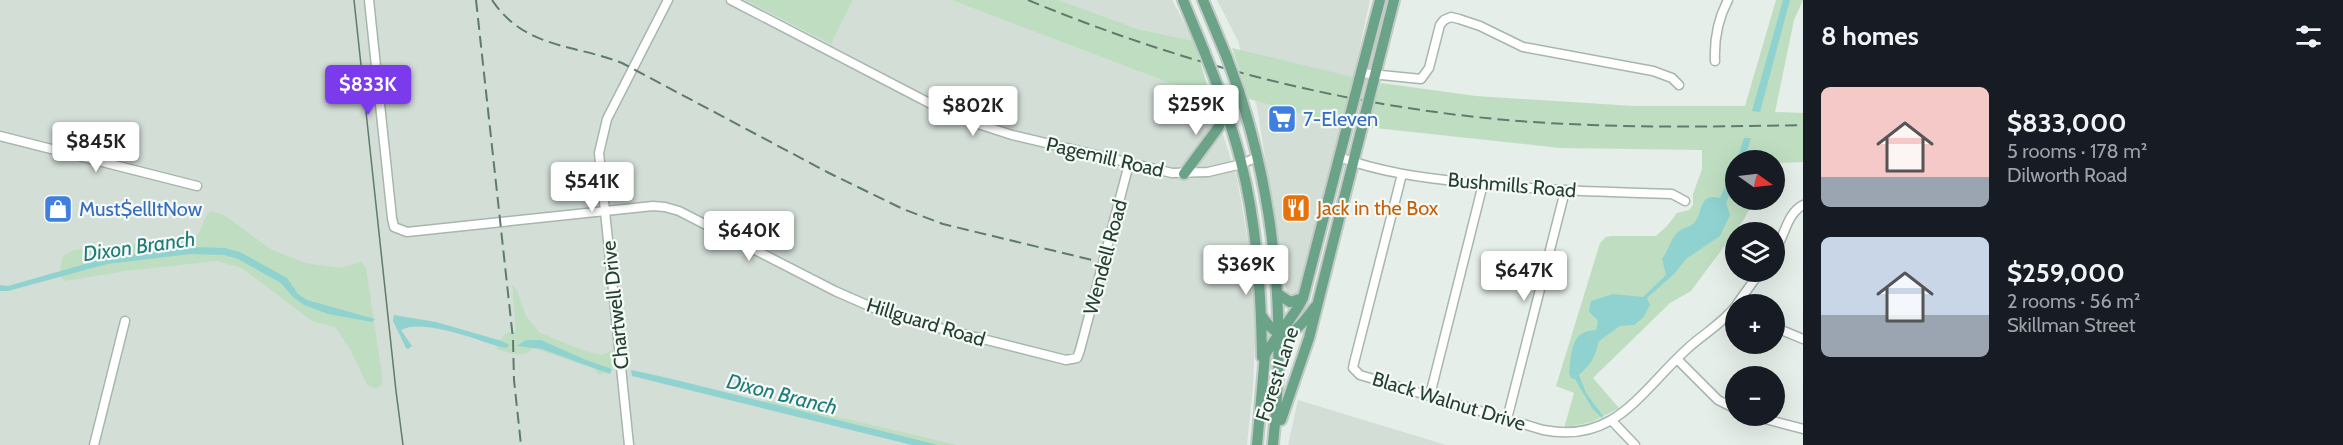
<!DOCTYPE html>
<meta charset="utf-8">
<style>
:root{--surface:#171b24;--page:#20242c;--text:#f1f3f6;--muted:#9ea1a6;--accent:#7c3aed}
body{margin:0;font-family:Cabin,sans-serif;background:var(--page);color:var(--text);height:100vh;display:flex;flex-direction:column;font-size:22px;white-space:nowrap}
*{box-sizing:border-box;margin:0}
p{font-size:20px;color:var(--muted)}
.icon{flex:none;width:33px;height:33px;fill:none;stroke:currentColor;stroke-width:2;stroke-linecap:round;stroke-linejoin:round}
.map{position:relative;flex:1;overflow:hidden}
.panel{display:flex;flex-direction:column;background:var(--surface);width:540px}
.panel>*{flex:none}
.needle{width:39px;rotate:104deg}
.fabs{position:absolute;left:1725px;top:150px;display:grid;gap:12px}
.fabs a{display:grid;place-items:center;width:60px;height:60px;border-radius:50%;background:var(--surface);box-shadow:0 6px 24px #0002;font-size:30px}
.price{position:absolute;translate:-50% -51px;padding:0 14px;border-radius:6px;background:#fff;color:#222;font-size:20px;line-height:39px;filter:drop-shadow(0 2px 3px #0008)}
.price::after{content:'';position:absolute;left:50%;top:36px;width:18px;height:14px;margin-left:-9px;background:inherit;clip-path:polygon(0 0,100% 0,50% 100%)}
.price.on{background:var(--accent);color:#fff}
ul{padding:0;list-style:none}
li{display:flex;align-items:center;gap:18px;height:150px;padding:0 18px}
li span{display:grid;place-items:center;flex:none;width:168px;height:120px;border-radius:9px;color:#555}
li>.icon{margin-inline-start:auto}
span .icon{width:72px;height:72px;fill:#fffc;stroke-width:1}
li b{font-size:26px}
h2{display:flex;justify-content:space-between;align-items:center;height:72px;padding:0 18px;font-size:26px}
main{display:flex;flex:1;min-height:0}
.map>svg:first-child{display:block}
.built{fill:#d3ded7}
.green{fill:#bfdec1}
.water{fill:#8fd2cf}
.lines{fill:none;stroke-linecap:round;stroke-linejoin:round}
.minor-casing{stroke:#a7b6ae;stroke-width:11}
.major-casing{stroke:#c2cac6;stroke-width:14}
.minor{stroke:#fff;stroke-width:8}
.major{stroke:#6ba389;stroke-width:10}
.tram{stroke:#5f7b6e;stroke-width:1.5}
.rail{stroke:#5f7b6e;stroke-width:2;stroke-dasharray:12 6;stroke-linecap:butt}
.major-bridge-casing{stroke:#c2cac6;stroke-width:14;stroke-linecap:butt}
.major-bridge{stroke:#6ba389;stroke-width:10}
.labels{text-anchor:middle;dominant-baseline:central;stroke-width:4.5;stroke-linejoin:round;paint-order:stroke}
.shop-label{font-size:20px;fill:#366cbe;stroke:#f6faf7;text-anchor:start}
.street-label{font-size:20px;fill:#244033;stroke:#f6faf7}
.food-label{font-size:20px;fill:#c56008;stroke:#f6faf7;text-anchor:start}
.water-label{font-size:21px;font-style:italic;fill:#1e7c79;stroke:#f6faf7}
</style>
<main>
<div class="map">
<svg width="1803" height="445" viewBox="0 0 1803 445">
<rect width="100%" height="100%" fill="#e5eee8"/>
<path class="built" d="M 0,0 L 951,0 L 1188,90 L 1210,95 L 1237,178 L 1252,265 L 1255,337 L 1253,387 L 1247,445 L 0,445 Z
M 1059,0 L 1172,0 L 1194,41 L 1138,29 Z
M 1217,0 L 1370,0 L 1343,125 L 1301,293 L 1287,294 L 1257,107 L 1238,41 Z
M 1298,400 L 1446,445 L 1288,445 Z"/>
<path class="green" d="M 745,0 L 853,0 L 831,44 Z
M 951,0 L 1059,0 L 1138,29 L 1194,41 L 1210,95 L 1188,90 Z
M 1776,0 L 1803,0 L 1794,20 L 1775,112 L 1803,113 L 1803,162 L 1775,163 L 1774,160 L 1736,160 L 1736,200 L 1754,200 L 1743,221 L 1691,291 L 1670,303 L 1593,378 L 1619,408 L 1592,422 L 1564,428 L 1574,393 L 1556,386 L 1600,243 L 1606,237 L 1611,236 L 1656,236 L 1667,226 L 1677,213 L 1689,210 L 1693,205 L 1693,194 L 1702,169 L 1702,150 L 1560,148 L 1366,127 L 1381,83 L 1476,96 L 1634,106 L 1745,106 Z
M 1232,48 L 1353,77 L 1343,125 L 1249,99 Z
M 211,211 L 224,215 L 272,250 L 306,263 L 340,268 L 361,262 L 366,267 L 383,383 L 377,389 L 367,385 L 350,349 L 335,327 L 312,321 L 242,268 L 217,261 L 125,271 L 65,281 L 61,277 L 60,268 L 63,256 L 74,250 L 195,238 C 203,230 202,218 211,211 Z
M 512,285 L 517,290 L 526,316 L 540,333 L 585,351 L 602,355 L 613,350 L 615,365 L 608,371 L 599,375 L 595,369 L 533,348 C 523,360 509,352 496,349 L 504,334 L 516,331 Z
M 766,400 L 957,445 L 915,445 L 764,409 Z"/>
<path class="water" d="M 1783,0 L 1790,0 L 1760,112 L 1752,111 Z
M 1744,138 L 1751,138 L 1744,160 L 1737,160 Z
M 1735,165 L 1735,185 L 1726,202 L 1730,215 L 1720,236 L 1686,259 L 1674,274 L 1647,298 L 1650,305 L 1643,318 L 1634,325 L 1620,326 L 1599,341 C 1595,357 1591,364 1579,375 L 1586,393 L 1603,416 L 1602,418 L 1592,408 L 1575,379 L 1571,378 L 1569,373 C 1572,351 1570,331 1596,330 C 1601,316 1594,320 1589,311 L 1591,301 L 1613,294 L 1643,297 L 1666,275 L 1662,259 C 1668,251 1670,241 1676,234 C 1681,228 1688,228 1693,224 C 1704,214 1697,192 1720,198 Z
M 192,247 L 225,248 L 240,252 L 287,278 L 298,294 L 307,300 L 375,319 L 372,322 L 328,314 L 304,305 L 293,297 L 281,283 L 238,259 L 224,255 L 191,254 L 107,264 L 8,291 L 0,291 L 0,285 L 8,286 L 106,258 Z
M 394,315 L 436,322 L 502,341 L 509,345 L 507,348 L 500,347 C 477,340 423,318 401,330 L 412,346 L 408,349 L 406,348 L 393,321 Z
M 526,340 L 541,340 L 586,360 L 612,369 L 610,374 L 542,349 L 517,346 Z
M 631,370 L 668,378 L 938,445 L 912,445 L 632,376 Z"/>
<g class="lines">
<g class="minor-casing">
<path id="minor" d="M 369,0 L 392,218 L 394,227 L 407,232 L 653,206 L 665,207 L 679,211 L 835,291 L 892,316 L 1066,360 L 1077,358 L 1080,350 L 1129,164
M 731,0 L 935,106 L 972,122 L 1012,135 L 1172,173 L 1208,172 L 1242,164 L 1257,157
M 1715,61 C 1714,39 1718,19 1728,0
M 1361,73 L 1421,79 L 1429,68 L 1440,25 L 1444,20 L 1451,17 L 1459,19 L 1480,26 L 1523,47 L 1653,71 L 1672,78 L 1679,85
M 0,136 L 197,186
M 1339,157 C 1380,172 1422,178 1465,182 C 1534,190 1603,192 1672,194 L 1685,201
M 1402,174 L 1354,363 L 1353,368 L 1360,375 L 1543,430 C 1615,444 1640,392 1687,349 C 1703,334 1722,324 1736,306
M 1774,252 C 1785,237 1786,214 1803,205
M 1737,304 L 1760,272
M 1774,327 L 1803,339
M 1677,359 L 1718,400 L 1736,409
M 1430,395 L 1483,184
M 1754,416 L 1803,429
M 1507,419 L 1565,191
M 1612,421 L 1635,445
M 94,445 L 125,321
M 629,445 L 599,153 L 607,119 L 668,0"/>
</g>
<g class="major-casing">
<path id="major" d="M 1183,0 L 1204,51
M 1203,0 L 1227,58
M 1359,80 L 1380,0
M 1373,83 L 1394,0
M 1218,87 C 1226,112 1235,136 1241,162 C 1257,225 1261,292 1262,357
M 1239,91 C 1276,205 1286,325 1273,444
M 1184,174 L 1218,128 L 1226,110
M 1278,294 L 1290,302 L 1303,298
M 1261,315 C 1283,349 1296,332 1315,307
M 1281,420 L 1309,338 L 1363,123
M 1257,445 L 1265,355 C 1276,335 1293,319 1303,298 L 1349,119"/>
</g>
<use href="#minor" class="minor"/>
<use href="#major" class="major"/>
<path class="tram" d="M 354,0 L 396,391 L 403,445"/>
<path class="rail" d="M 476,0 L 513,339 L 514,380 L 521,445
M 492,0 C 525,49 574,44 622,63 L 829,173 L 903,209 L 943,224 L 1092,260
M 1028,0 C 1186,66 1359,110 1532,122 C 1622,128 1712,127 1803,125"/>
<g class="major-bridge-casing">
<path id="major-bridge" d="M 1204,51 L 1218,87
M 1227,58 L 1239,91
M 1349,119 L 1359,80
M 1363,123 L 1373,83"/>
</g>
<use href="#major-bridge" class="major-bridge"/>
</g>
<defs>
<g id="supermarket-square" transform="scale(1.5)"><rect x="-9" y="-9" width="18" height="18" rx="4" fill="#3f7fe0" stroke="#f6faf7"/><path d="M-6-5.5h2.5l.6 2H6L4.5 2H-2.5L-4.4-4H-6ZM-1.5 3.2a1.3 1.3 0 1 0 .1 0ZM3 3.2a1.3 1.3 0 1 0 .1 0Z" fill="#fff"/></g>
<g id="restaurant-square" transform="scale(1.5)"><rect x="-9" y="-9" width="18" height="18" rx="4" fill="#e8710a" stroke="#f6faf7"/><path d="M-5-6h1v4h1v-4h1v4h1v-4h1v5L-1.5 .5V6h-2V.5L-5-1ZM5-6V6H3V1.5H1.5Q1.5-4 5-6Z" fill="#fff"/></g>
<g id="shop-square" transform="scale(1.5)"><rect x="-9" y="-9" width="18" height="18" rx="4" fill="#3f7fe0" stroke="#f6faf7"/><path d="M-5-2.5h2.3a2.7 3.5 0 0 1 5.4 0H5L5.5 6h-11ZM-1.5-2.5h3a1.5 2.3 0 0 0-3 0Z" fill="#fff"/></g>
</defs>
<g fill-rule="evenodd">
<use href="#supermarket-square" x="1282" y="119"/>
<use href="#restaurant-square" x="1296" y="208"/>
<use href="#shop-square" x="58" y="209"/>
</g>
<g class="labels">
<g class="shop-label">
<text x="1303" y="119">7-Eleven</text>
<text x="79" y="209">Must$ellItNow</text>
</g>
<g class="street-label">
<text transform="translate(1105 157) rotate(13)">Pagemill Road</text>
<text transform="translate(1512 185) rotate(5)">Bushmills Road</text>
<text transform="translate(1105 257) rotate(-75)">Wendell Road</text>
<text transform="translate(615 305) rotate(-96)">Chartwell Drive</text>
<text transform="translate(926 322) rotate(17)">Hillguard Road</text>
<text transform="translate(1277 374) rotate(-72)">Forest Lane</text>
<text transform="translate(1449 401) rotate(17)">Black Walnut Drive</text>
</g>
<g class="food-label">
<text x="1317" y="208">Jack in the Box</text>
</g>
<g class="water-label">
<text transform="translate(139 246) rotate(-8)">Dixon Branch</text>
<text transform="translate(782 394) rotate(14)">Dixon Branch</text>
</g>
</g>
</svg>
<div class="fabs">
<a><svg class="needle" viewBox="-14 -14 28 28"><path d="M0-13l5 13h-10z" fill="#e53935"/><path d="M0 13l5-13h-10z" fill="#9ea1a6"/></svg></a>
<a><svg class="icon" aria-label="layers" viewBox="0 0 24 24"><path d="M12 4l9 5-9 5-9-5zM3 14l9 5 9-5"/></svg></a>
<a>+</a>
<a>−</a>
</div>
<b class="price on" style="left:368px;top:116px">$833K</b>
<b class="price" style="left:1196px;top:136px">$259K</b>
<b class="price" style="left:973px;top:137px">$802K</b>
<b class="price" style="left:96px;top:173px">$845K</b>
<b class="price" style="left:592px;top:213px">$541K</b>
<b class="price" style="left:749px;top:262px">$640K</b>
<b class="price" style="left:1246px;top:296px">$369K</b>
<b class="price" style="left:1524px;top:302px">$647K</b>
</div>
<section class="panel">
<h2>8 homes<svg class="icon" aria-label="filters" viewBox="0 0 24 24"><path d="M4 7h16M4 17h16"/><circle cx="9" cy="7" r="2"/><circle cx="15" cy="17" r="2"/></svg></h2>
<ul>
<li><span style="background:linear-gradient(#f6c9c9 75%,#9aa5b1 0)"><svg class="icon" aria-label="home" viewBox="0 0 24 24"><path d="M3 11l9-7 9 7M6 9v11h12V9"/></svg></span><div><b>$833,000</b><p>5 rooms · 178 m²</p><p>Dilworth Road</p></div></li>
<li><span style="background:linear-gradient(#c9d6e8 65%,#9aa5b1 0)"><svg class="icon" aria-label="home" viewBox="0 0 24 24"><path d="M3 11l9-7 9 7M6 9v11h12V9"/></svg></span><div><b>$259,000</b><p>2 rooms · 56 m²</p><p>Skillman Street</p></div></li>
</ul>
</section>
</main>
